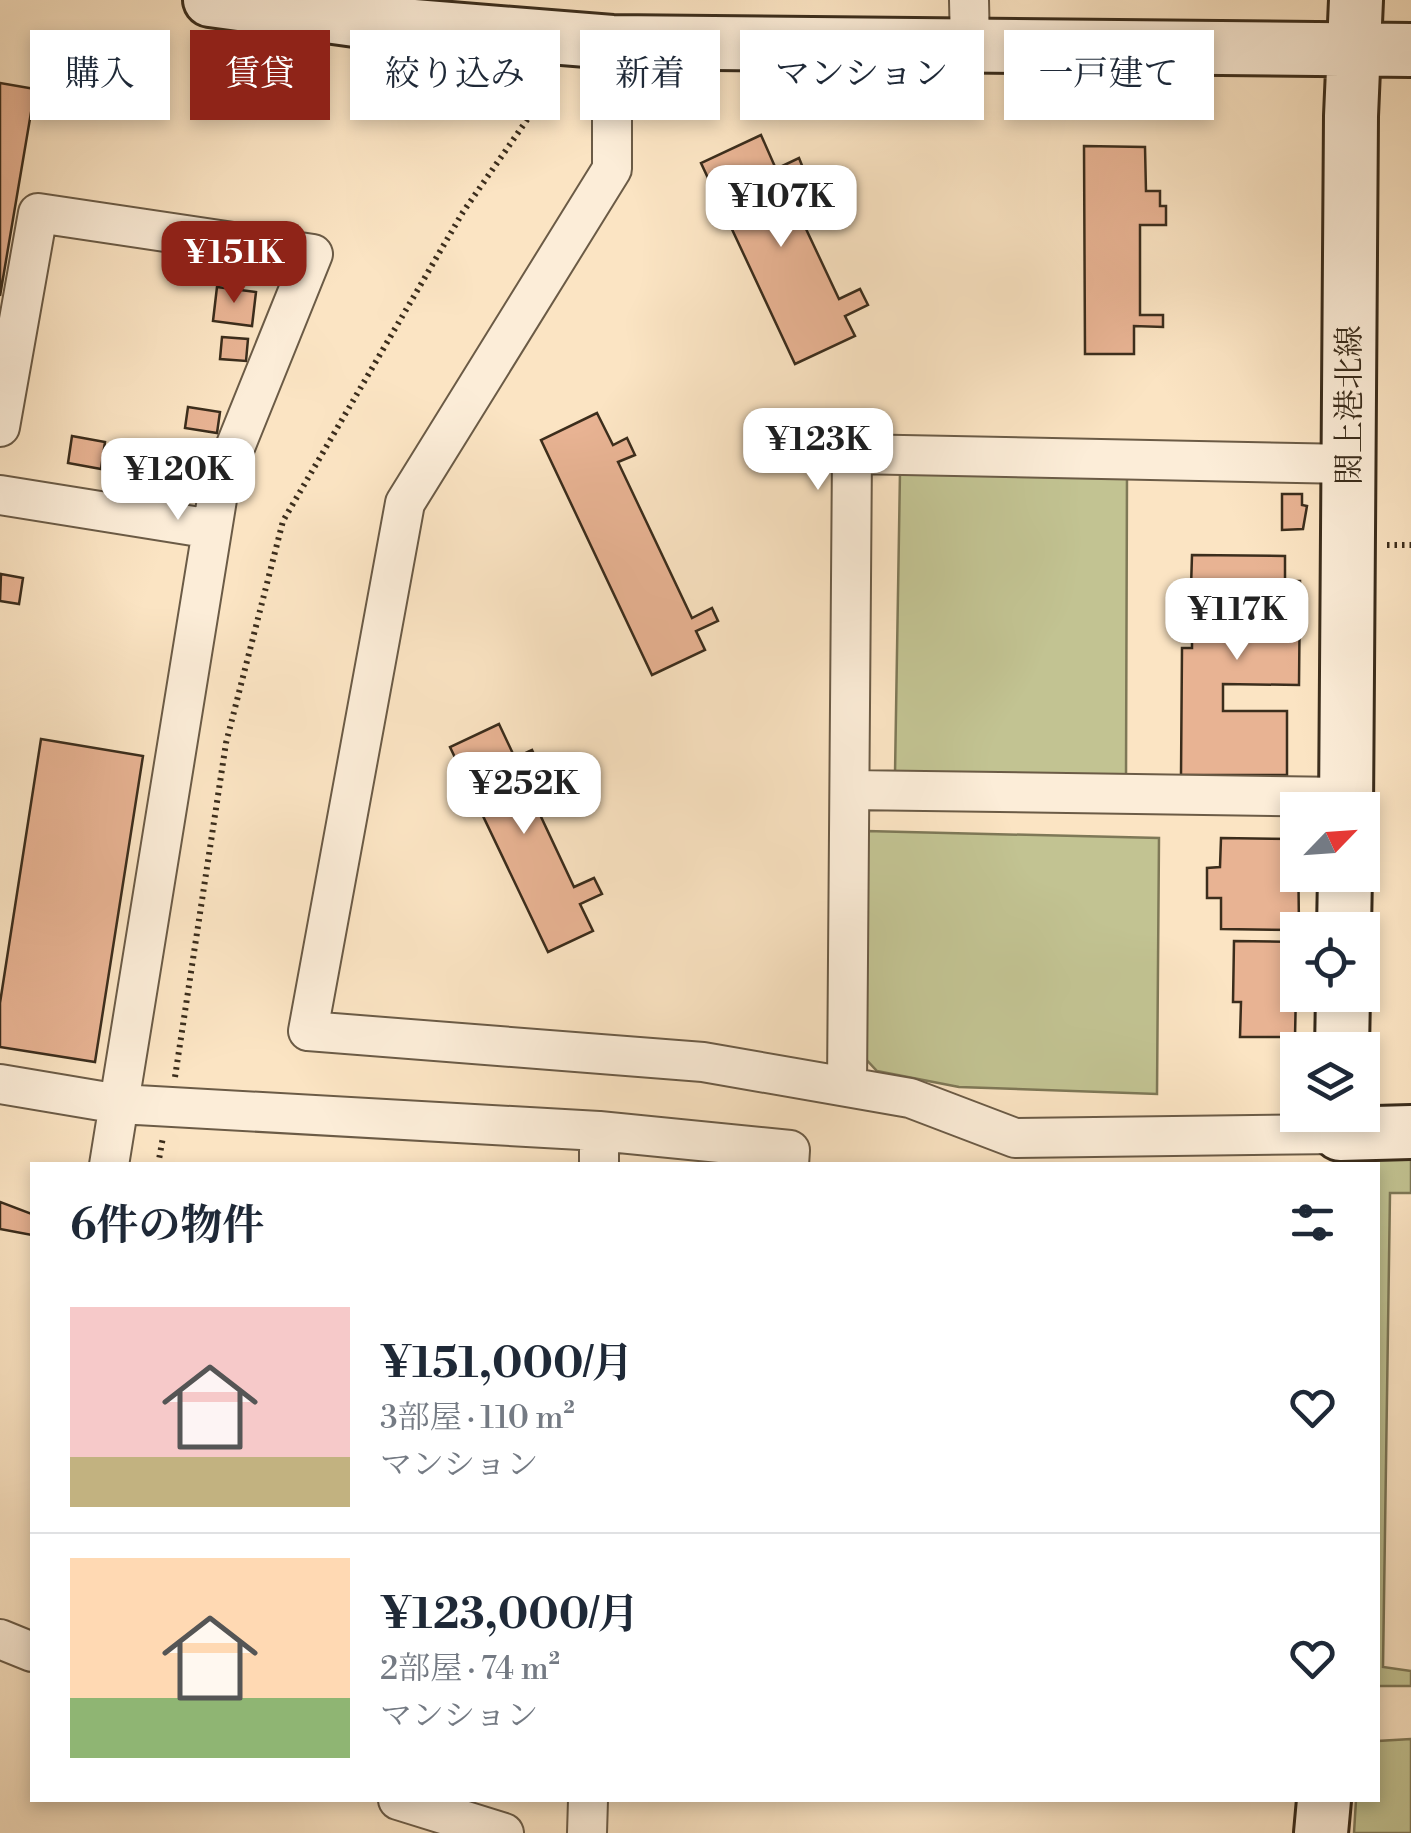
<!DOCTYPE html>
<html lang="ja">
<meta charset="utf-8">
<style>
:root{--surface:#fff;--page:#f6f6f7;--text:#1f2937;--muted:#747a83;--line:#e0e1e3;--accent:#8f2418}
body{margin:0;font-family:"Libre Bodoni","Noto Serif JP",serif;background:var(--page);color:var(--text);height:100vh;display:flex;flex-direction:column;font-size:38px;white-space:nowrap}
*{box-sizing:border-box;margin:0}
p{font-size:32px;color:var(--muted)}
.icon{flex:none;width:55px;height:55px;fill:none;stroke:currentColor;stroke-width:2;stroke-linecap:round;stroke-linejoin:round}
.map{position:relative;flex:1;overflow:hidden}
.sheet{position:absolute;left:30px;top:1162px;width:1350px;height:640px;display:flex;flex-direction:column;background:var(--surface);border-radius:0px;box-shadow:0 5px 15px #0003}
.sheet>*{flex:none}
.hud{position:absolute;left:30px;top:30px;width:1352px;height:90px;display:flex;gap:20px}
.needle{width:65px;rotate:65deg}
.fabs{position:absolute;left:1280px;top:792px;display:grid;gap:20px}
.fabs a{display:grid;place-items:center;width:100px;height:100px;border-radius:0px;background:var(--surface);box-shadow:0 5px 15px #0003;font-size:50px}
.price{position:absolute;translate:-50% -85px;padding:0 22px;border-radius:20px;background:#fff;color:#222;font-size:32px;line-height:65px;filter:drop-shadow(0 2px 5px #0008)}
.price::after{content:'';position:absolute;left:50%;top:60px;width:30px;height:22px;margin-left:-15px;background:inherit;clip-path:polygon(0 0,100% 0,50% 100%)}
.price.active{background:var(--accent);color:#fff}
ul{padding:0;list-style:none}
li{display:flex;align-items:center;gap:30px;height:250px;padding:0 40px}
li+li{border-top:2px solid var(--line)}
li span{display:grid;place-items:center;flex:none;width:280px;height:200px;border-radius:0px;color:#555}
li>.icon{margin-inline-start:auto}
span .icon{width:120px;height:120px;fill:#fffc;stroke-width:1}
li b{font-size:42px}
h2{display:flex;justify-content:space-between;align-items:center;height:120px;padding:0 40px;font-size:42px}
.pill{padding:0 35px;border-radius:0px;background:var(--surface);box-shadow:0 5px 15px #0003;font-size:35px;line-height:90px}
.pill.active{background:var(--accent);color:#fff}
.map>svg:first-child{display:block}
.green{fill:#c2c392;stroke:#7e7857;stroke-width:2.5}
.building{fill:#e8b393;stroke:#3b2d1c;stroke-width:2.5}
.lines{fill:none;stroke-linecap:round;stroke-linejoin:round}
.street-casing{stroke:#6b5b46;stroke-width:42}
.secondary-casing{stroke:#3b2d1c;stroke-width:58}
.path{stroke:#3b2d1c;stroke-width:6;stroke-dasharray:2.5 5;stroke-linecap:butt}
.street{stroke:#fcedd8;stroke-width:38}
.secondary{stroke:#fcedd8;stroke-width:52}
.labels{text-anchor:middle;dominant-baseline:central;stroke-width:8;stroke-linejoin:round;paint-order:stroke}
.street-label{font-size:32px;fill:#3b2d1c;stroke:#fcedd8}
</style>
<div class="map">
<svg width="1411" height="1833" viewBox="0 0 1411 1833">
<rect width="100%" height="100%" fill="#fbe4c3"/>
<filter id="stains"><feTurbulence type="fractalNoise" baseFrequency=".002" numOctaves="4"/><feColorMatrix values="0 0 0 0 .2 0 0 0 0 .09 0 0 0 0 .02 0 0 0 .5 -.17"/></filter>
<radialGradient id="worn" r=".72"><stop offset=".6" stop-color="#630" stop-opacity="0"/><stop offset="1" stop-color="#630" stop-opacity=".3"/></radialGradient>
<path class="green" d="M 900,472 L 1127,474 L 1126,779 L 895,774 Z
M 866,831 L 1159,838 L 1157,1094 L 959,1087 L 877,1071 L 862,1055 Z
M 1369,1148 L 1411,1148 L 1411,1193 L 1390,1193 L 1383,1667 L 1411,1671 L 1411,1686 L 1378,1686 L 1378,1165 L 1369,1165 Z
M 1411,1739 L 1411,1833 L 1354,1833 L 1356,1800 L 1378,1800 L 1378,1741 Z"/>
<path class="building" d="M 0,83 L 35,89 L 0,296 Z
M 761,135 L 776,169 L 799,158 L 803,168 L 782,178 L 839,299 L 860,289 L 868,305 L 845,316 L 855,336 L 795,364 L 701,163 Z
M 1084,146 L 1145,147 L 1146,191 L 1160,191 L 1160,206 L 1166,206 L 1166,225 L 1140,225 L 1140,315 L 1163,315 L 1163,327 L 1134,326 L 1134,354 L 1085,354 Z
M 217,287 L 256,292 L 252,326 L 213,321 Z
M 222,337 L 248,339 L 246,361 L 220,359 Z
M 188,407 L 220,412 L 217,433 L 185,428 Z
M 597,413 L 613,445 L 627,438 L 635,455 L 618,462 L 692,618 L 712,608 L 718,621 L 696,631 L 705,650 L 652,675 L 541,440 Z
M 72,436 L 105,442 L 101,469 L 68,463 Z
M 1282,494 L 1302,494 L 1302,505 L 1307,506 L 1303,529 L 1282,530 Z
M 1192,555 L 1285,556 L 1285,581 L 1300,581 L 1299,685 L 1223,684 L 1223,711 L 1287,711 L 1287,775 L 1181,775 L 1182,648 L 1192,648 L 1192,623 L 1180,622 L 1180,588 L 1191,588 Z
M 1,574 L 23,578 L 19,604 L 0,601 Z
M 499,724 L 515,758 L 532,750 L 538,763 L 520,772 L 574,887 L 594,878 L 602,894 L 580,904 L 593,931 L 548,952 L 450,747 Z
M 41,739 L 143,756 L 95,1062 L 0,1047 L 0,1003 Z
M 1221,838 L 1298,839 L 1299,930 L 1221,929 L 1221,898 L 1207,898 L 1207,868 L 1220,867 Z
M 1234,941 L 1297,942 L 1295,1037 L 1240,1037 L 1241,1002 L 1233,1002 Z
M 0,1202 L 32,1214 L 32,1235 L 0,1229 Z"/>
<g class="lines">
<g class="street-casing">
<path id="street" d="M 969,0 L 970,46
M 612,42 L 612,169 L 405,503 L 308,1031 L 703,1062 L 910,1098 L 1015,1138 L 1340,1134
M 0,427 L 38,213 L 313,254 L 219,487 L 109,1165
M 0,495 L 212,529
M 850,790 L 1346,797
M 0,1084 L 119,1104 L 599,1131 L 599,1165
M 847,1086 L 852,454 L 1350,464
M 599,1131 L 790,1150 L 789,1165
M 0,1639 L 32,1652
M 398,1800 L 504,1833
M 587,1833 L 588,1800"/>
</g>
<g class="secondary-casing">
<path id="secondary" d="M 210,0 L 377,23 L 612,42 L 1411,50
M 1346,810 L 1351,116 L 1356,0
M 1344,930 L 1345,875
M 1342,1050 L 1343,995
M 1340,1134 L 1411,1132
M 1321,1833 L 1324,1800"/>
</g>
<path class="path" d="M 1387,545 L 1411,545
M 175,1077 L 226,743 L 283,521 L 463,212 L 556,78
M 158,1165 L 163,1137"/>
<use href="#street" class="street"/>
<use href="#secondary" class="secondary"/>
</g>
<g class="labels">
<g class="street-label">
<text transform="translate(1350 405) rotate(-90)">閖上港北線</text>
</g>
</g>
<rect width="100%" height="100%" filter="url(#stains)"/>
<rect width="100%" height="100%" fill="url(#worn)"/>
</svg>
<div class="fabs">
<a><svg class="needle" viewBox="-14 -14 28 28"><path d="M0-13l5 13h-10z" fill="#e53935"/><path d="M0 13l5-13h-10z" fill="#747a83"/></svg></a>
<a><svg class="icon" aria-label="locate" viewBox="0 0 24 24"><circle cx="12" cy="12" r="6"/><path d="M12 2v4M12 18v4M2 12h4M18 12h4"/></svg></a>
<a><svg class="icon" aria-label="layers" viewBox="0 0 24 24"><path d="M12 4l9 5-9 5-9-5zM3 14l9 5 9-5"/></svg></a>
</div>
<b class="price" style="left:781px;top:250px">¥107K</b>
<b class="price active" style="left:234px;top:306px">¥151K</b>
<b class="price" style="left:818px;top:493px">¥123K</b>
<b class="price" style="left:178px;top:523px">¥120K</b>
<b class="price" style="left:1237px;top:663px">¥117K</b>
<b class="price" style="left:524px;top:837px">¥252K</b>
<div class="hud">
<a class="pill">購入</a>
<a class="pill active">賃貸</a>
<a class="pill">絞り込み</a>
<a class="pill">新着</a>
<a class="pill">マンション</a>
<a class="pill">一戸建て</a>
</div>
<section class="sheet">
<h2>6件の物件<svg class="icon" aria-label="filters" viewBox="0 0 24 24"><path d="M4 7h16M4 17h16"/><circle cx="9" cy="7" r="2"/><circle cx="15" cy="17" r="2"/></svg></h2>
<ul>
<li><span style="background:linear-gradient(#f6c9c9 75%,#c2b280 0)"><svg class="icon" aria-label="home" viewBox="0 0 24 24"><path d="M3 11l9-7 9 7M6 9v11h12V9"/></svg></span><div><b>¥151,000/月</b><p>3部屋 · 110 m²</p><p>マンション</p></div><svg class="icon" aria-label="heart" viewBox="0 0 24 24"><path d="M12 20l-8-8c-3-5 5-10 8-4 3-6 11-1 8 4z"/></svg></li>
<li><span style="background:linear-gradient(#ffd9b3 70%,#8fb573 0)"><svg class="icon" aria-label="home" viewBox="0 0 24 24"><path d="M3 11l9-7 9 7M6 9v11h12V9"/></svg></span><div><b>¥123,000/月</b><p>2部屋 · 74 m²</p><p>マンション</p></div><svg class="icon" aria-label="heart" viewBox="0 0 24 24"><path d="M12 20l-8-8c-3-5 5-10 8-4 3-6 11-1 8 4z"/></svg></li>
</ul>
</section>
</div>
